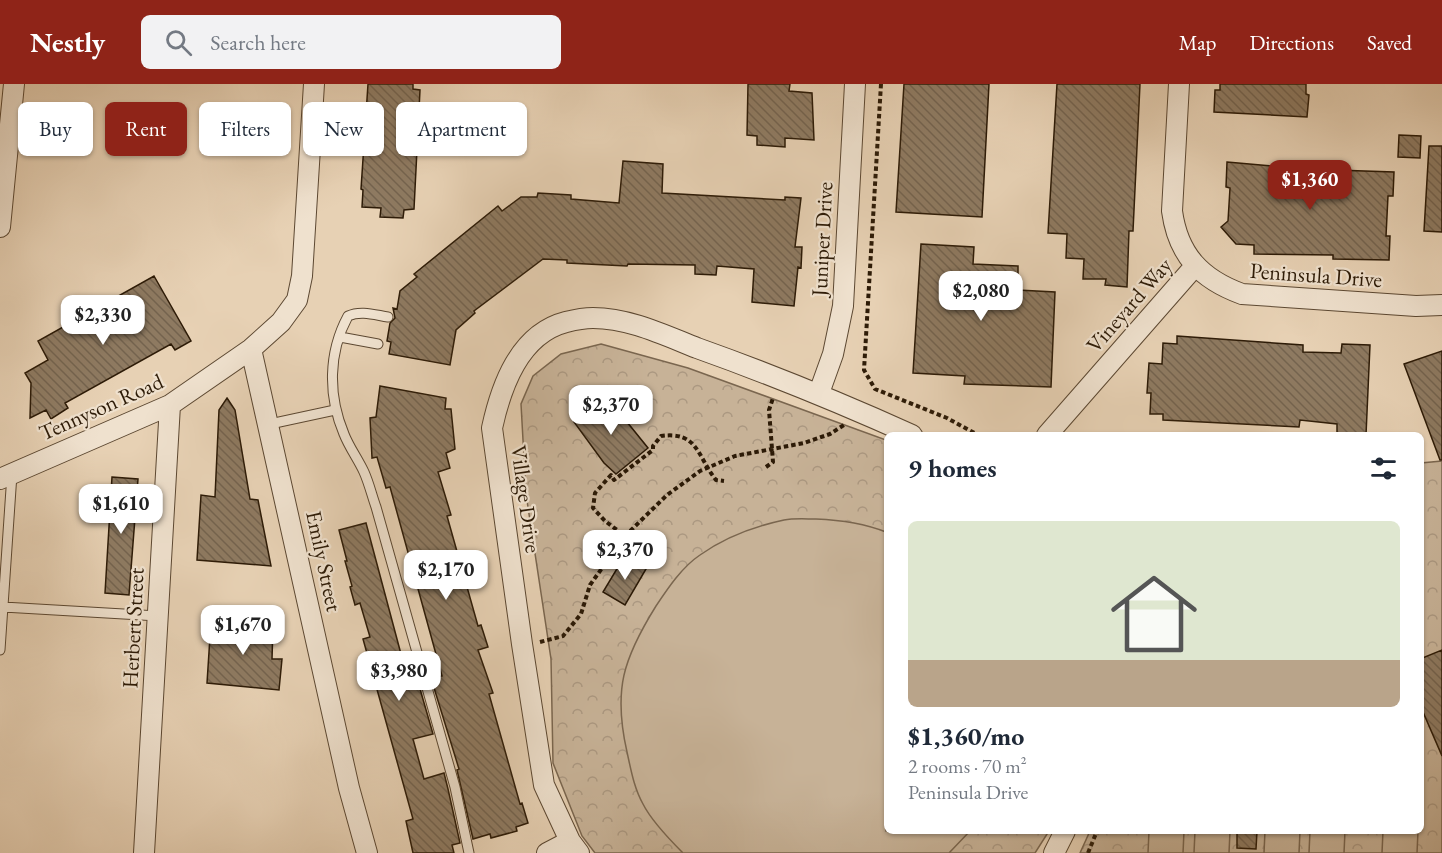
<!DOCTYPE html>
<meta charset="utf-8">
<style>
:root{--surface:#fff;--page:#f2f2f3;--text:#1f2937;--muted:#747a83;--accent:#8f2418}
body{margin:0;font-family:"EB Garamond",serif;background:var(--page);color:var(--text);height:100vh;display:flex;flex-direction:column;font-size:22px;white-space:nowrap}
*{box-sizing:border-box;margin:0}
p{font-size:20px;color:var(--muted)}
.icon{flex:none;width:33px;height:33px;fill:none;stroke:currentColor;stroke-width:2;stroke-linecap:round;stroke-linejoin:round}
.map{position:relative;flex:1;overflow:hidden}
.drawer{position:absolute;left:884px;top:348px;width:540px;height:402px;display:flex;flex-direction:column;background:var(--surface);border-radius:9px;box-shadow:0 2px 4px #0004}
.drawer>*{flex:none}
.banner{position:absolute;left:18px;top:18px;width:570px;height:54px;display:flex;gap:12px}
.price{position:absolute;translate:-50% -51px;padding:0 14px;border-radius:12px;background:#fff;color:#222;font-size:20px;line-height:39px;filter:drop-shadow(0 2px 3px #0008)}
.price::after{content:'';position:absolute;left:50%;top:36px;width:18px;height:14px;margin-left:-9px;background:inherit;clip-path:polygon(0 0,100% 0,50% 100%)}
.price.active{background:var(--accent);color:#fff}
ul{padding:0;list-style:none}
li{display:grid;align-content:center;gap:12px;height:318px;padding:0 24px}
li span{display:grid;place-items:center;height:186px;border-radius:9px;color:#555}
li>.icon{margin-inline-start:auto}
span .icon{width:108px;height:108px;fill:#fffc;stroke-width:1}
li b{font-size:26px}
h2{display:flex;justify-content:space-between;align-items:center;height:72px;padding:0 24px;font-size:26px}
.chip{padding:0 21px;border-radius:9px;background:var(--surface);box-shadow:0 2px 4px #0004;font-size:21px;line-height:54px}
.chip.active{background:var(--accent);color:#fff}
header{display:flex;align-items:center;gap:36px;box-sizing:border-box;height:84px;padding:0 30px;background:var(--accent);color:#fff}
header strong{font-size:28px}
nav{display:flex;gap:33px;margin-inline-start:auto;font-size:21px}
.search{width:420px;height:54px;background:var(--page);display:flex;align-items:center;gap:15px;box-sizing:border-box;padding:0 21px;border-radius:9px;color:var(--muted);font-size:22px}
.map>svg:first-child{display:block}
.park{fill:url(#park-crowns);stroke:#7a664f;stroke-width:1.5}
.garden{fill:#c7b297;stroke:#7a664f;stroke-width:1.5}
.building{fill:url(#building-back-hatch);stroke:#2d1b07;stroke-width:1.5}
.lines{fill:none;stroke-linecap:round;stroke-linejoin:round}
.lane-casing{stroke:#5c4832;stroke-width:11}
.street-casing{stroke:#5c4832;stroke-width:22}
.path{stroke:#2d1b07;stroke-width:4;stroke-dasharray:4.5 3;stroke-linecap:butt}
.lane{stroke:#efe1ce;stroke-width:9}
.street{stroke:#efe1ce;stroke-width:20}
.labels{text-anchor:middle;dominant-baseline:central;stroke-width:4.5;stroke-linejoin:round;paint-order:stroke}
.street-label{font-size:22px;fill:#2d1b07;stroke:#efe1ce}
</style>
<header>
<strong>Nestly</strong>
<div class="search"><svg class="icon" aria-label="search" viewBox="0 0 24 24"><circle cx="10" cy="10" r="6"/><path d="M15 15l6 6"/></svg>Search here</div>
<nav><a>Map</a><a>Directions</a><a>Saved</a></nav>
</header>
<div class="map">
<svg width="1442" height="769" viewBox="0 0 1442 769">
<defs>
<pattern id="park-crowns" width="20" height="18" patternUnits="userSpaceOnUse" patternTransform="scale(1.5)"><rect width="20" height="18" fill="#c7b297"/><path d="M2 6a3 3 0 1 1 6 0M12 15a3 3 0 1 1 6 0" fill="none" stroke="#ab9881"/></pattern>
<pattern id="building-back-hatch" width="6" height="6" patternUnits="userSpaceOnUse" patternTransform="scale(1.5)"><rect width="6" height="6" fill="#8e7a61"/><path d="M-1 5l2 2M0 0l6 6M5-1l2 2" fill="none" stroke="#74634e"/></pattern>
</defs>
<rect width="100%" height="100%" fill="#e7d1b4"/>
<filter id="stains"><feTurbulence type="fractalNoise" baseFrequency=".00333" numOctaves="4"/><feColorMatrix values="0 0 0 0 .2 0 0 0 0 .09 0 0 0 0 .02 0 0 0 .5 -.17"/></filter>
<radialGradient id="worn" r=".72"><stop offset=".6" stop-color="#630" stop-opacity="0"/><stop offset="1" stop-color="#630" stop-opacity=".3"/></radialGradient>
<path class="park" d="M 601,260 L 688,284 L 886,356 L 886,747 L 1049,747 L 1035,769 L 595,769 L 582,752 L 553,679 L 551,575 L 526,410 L 521,320 L 533,292 L 561,270 Z
M 1442,377 L 1442,769 L 1080,769 L 1090,747 L 1420,747 L 1421,379 Z"/>
<path class="garden" d="M 816,435 C 841,436 863,439 886,448 L 886,747 L 970,747 L 949,769 L 683,769 C 670,756 651,736 643,720 C 634,704 631,686 627,668 C 613,606 623,575 656,522 C 668,504 682,483 700,471 C 724,454 756,442 784,436 C 794,434 806,435 816,435 Z
M 1149,747 L 1184,747 L 1183,769 L 1148,769 Z
M 1195,747 L 1230,747 L 1229,769 L 1194,769 Z
M 1265,747 L 1300,747 L 1299,769 L 1264,769 Z
M 1310,747 L 1345,747 L 1344,769 L 1309,769 Z
M 1383,747 L 1418,747 L 1417,769 L 1382,769 Z"/>
<path class="building" d="M 368,0 L 413,0 L 413,5 L 420,6 L 414,125 L 404,126 L 403,134 L 380,133 L 381,124 L 362,123 L 363,106 L 361,105 Z
M 748,0 L 790,0 L 789,7 L 812,9 L 814,56 L 785,54 L 785,63 L 757,61 L 757,52 L 747,51 Z
M 904,0 L 989,0 L 982,133 L 896,128 Z
M 1057,0 L 1140,0 L 1133,147 L 1129,147 L 1127,203 L 1105,201 L 1106,195 L 1083,195 L 1084,175 L 1066,174 L 1067,150 L 1048,149 Z
M 1220,0 L 1306,0 L 1306,10 L 1309,11 L 1307,33 L 1214,28 L 1215,6 L 1220,6 Z
M 1399,51 L 1421,52 L 1420,74 L 1398,73 Z
M 1429,62 L 1442,62 L 1442,148 L 1424,147 Z
M 623,77 L 663,80 L 662,109 L 785,116 L 785,113 L 801,114 L 795,163 L 802,163 L 801,184 L 798,183 L 794,222 L 752,218 L 754,185 L 717,182 L 716,191 L 695,190 L 695,181 L 628,180 L 627,182 L 567,179 L 567,176 L 543,175 L 474,227 L 475,229 L 456,246 L 450,281 L 389,270 L 391,258 L 387,257 L 390,239 L 395,234 L 393,224 L 397,225 L 400,207 L 417,193 L 414,190 L 498,122 L 502,127 L 521,113 L 537,113 L 538,109 L 571,111 L 571,115 L 619,119 Z
M 1227,78 L 1283,83 L 1283,81 L 1335,83 L 1335,86 L 1394,88 L 1393,112 L 1388,112 L 1386,152 L 1390,152 L 1389,176 L 1333,175 L 1333,171 L 1254,170 L 1254,161 L 1236,160 L 1221,143 L 1228,137 L 1230,104 L 1226,103 Z
M 921,160 L 974,163 L 973,180 L 1018,182 L 1018,206 L 1055,208 L 1051,303 L 964,300 L 965,292 L 913,289 Z
M 154,192 L 191,257 L 175,266 L 171,260 L 65,319 L 68,324 L 51,335 L 46,326 L 30,334 L 31,299 L 25,289 L 48,276 L 38,257 Z
M 1177,252 L 1303,261 L 1303,268 L 1341,269 L 1342,260 L 1370,261 L 1366,351 L 1337,350 L 1337,340 L 1300,336 L 1299,343 L 1163,336 L 1163,330 L 1150,330 L 1151,309 L 1147,309 L 1149,279 L 1162,280 L 1163,259 L 1177,260 Z
M 1442,267 L 1442,376 L 1440,376 L 1404,280 Z
M 380,302 L 446,314 L 445,325 L 451,325 L 455,365 L 446,369 L 450,384 L 438,388 L 451,431 L 447,432 L 478,542 L 481,541 L 488,563 L 478,566 L 493,609 L 489,610 L 520,720 L 522,719 L 528,739 L 516,743 L 517,747 L 491,754 L 490,750 L 473,755 L 457,686 L 459,685 L 431,594 L 442,592 L 390,403 L 386,404 L 377,373 L 372,374 L 370,334 L 376,333 Z
M 606,312 L 648,364 L 616,390 L 604,379 L 574,338 Z
M 227,314 L 235,326 L 250,415 L 258,416 L 271,482 L 197,476 L 201,411 L 215,413 L 219,326 Z
M 112,393 L 138,395 L 129,511 L 105,509 Z
M 366,439 L 409,600 L 418,598 L 433,650 L 413,655 L 424,695 L 444,689 L 448,705 L 460,759 L 452,761 L 454,769 L 413,769 L 406,737 L 413,735 L 363,555 L 370,553 L 360,519 L 355,521 L 350,503 L 352,502 L 345,477 L 347,477 L 339,446 Z
M 624,473 L 646,485 L 625,521 L 603,508 Z
M 211,537 L 273,542 L 272,575 L 282,575 L 279,606 L 207,599 Z
M 1442,566 L 1442,672 L 1420,621 L 1420,575 Z
M 1237,747 L 1257,747 L 1256,765 L 1237,764 Z"/>
<g class="lines">
<g class="lane-casing">
<path id="lane" d="M 388,233 C 375,231 361,226 348,232 C 328,269 328,312 344,350 C 349,363 358,375 364,388 C 369,399 372,412 376,423 L 455,703 L 469,769
M 340,253 L 378,260
M 270,340 L 335,326
M 3,523 L 158,532
M 0,566 L 12,390"/>
</g>
<g class="street-casing">
<path id="street" d="M 1179,0 L 1172,127 C 1178,171 1201,195 1242,210 L 1416,222 L 1442,221
M 0,143 L 14,0
M 251,265 L 349,704 L 367,769
M 819,309 L 833,270 L 843,222 L 855,0
M 1047,351 L 1195,182
M 0,395 L 170,321 L 251,265 L 281,238 L 297,216 L 302,192 L 314,0
M 144,769 L 170,321
M 547,769 L 570,757
M 579,769 L 570,757 L 544,701 L 522,560 L 492,344 C 501,303 519,250 566,238 C 574,236 585,234 593,234 C 629,234 664,251 697,264 C 770,290 841,319 912,351
M 1054,769 L 1065,747"/>
</g>
<path class="path" d="M 881,0 L 864,286 L 875,305 L 947,334 L 978,351
M 766,383 L 773,378 L 769,326 L 773,314
M 642,473 L 625,452 L 605,437 L 593,424 L 595,409 L 611,391 L 614,396 L 653,366 L 653,362 L 661,352 C 698,347 697,372 716,396 L 724,397
M 540,558 L 563,552 L 581,530 L 590,501 L 625,452 L 667,411 L 700,387 L 735,372 L 804,359 L 830,350 L 844,341
M 1088,769 L 1097,747"/>
<use href="#lane" class="lane"/>
<use href="#street" class="street"/>
</g>
<g class="labels">
<g class="street-label">
<text transform="translate(822 155) rotate(-87)">Juniper Drive</text>
<text transform="translate(1316 191) rotate(4)">Peninsula Drive</text>
<text transform="translate(1129 221) rotate(-49)">Vineyard Way</text>
<text transform="translate(101 323) rotate(-24)">Tennyson Road</text>
<text transform="translate(526 415) rotate(82)">Village Drive</text>
<text transform="translate(324 477) rotate(78)">Emily Street</text>
<text transform="translate(133 544) rotate(-87)">Herbert Street</text>
</g>
</g>
<rect width="100%" height="100%" filter="url(#stains)"/>
<rect width="100%" height="100%" fill="url(#worn)"/>
</svg>
<b class="price active" style="left:1310px;top:127px">$1,360</b>
<b class="price" style="left:981px;top:238px">$2,080</b>
<b class="price" style="left:103px;top:262px">$2,330</b>
<b class="price" style="left:611px;top:352px">$2,370</b>
<b class="price" style="left:121px;top:451px">$1,610</b>
<b class="price" style="left:625px;top:497px">$2,370</b>
<b class="price" style="left:446px;top:517px">$2,170</b>
<b class="price" style="left:243px;top:572px">$1,670</b>
<b class="price" style="left:399px;top:618px">$3,980</b>
<div class="banner">
<a class="chip">Buy</a>
<a class="chip active">Rent</a>
<a class="chip">Filters</a>
<a class="chip">New</a>
<a class="chip">Apartment</a>
</div>
<section class="drawer">
<h2>9 homes<svg class="icon" aria-label="filters" viewBox="0 0 24 24"><path d="M4 7h16M4 17h16"/><circle cx="9" cy="7" r="2"/><circle cx="15" cy="17" r="2"/></svg></h2>
<ul>
<li><span style="background:linear-gradient(#dfe7d0 75%,#b9a48a 0)"><svg class="icon" aria-label="home" viewBox="0 0 24 24"><path d="M3 11l9-7 9 7M6 9v11h12V9"/></svg></span><div><b>$1,360/mo</b><p>2 rooms · 70 m²</p><p>Peninsula Drive</p></div></li>
</ul>
</section>
</div>
